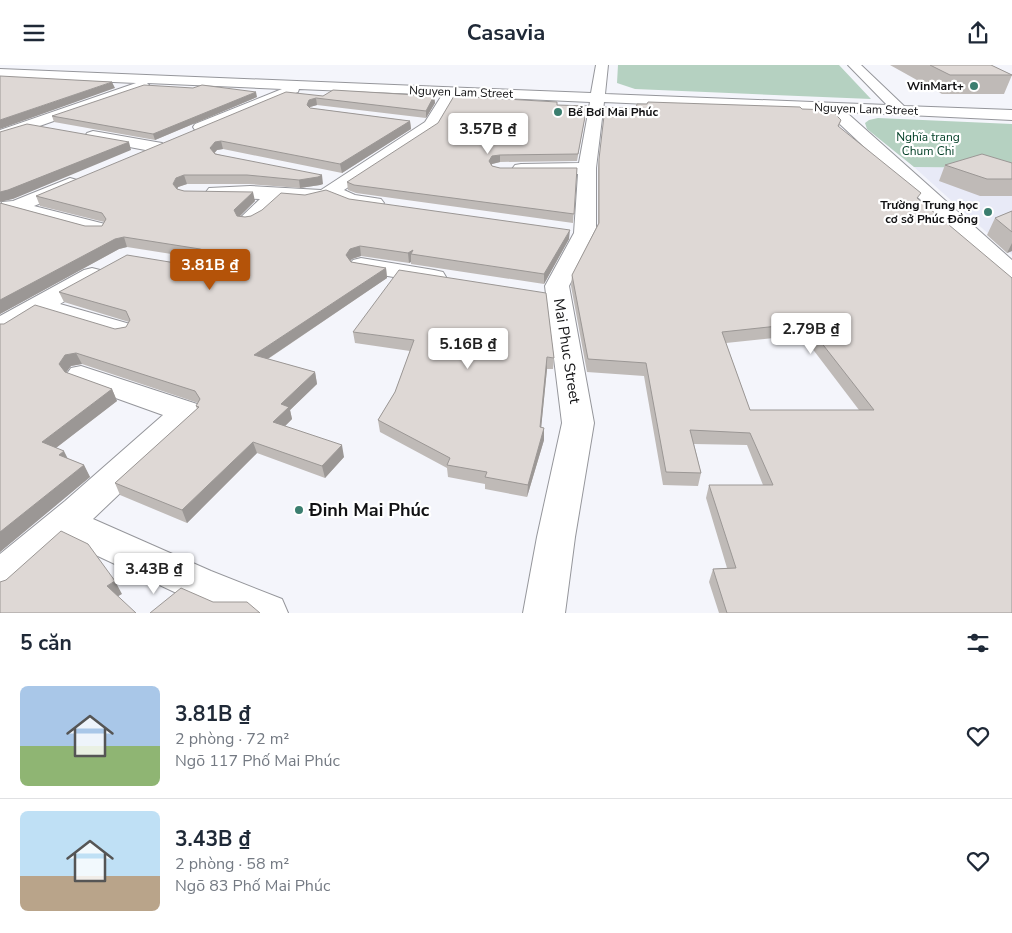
<!DOCTYPE html>
<html lang="vi">
<meta charset="utf-8">
<style>
:root{--surface:#fff;--page:#f2f2f3;--text:#1f2937;--muted:#747a83;--line:#e0e1e3;--accent:#b45309}
body{margin:0;font-family:"Nunito Sans",sans-serif;background:var(--page);color:var(--text);height:100vh;display:flex;flex-direction:column;font-size:19px;white-space:nowrap}
*{box-sizing:border-box;margin:0}
p{font-size:16px;color:var(--muted)}
.icon{flex:none;width:28px;height:28px;fill:none;stroke:currentColor;stroke-width:2;stroke-linecap:round;stroke-linejoin:round}
.map{position:relative;height:548px;overflow:hidden}
.sheet{display:flex;flex-direction:column;background:var(--surface);flex:1}
.sheet>*{flex:none}
.price{position:absolute;translate:-50% -42px;padding:0 11px;border-radius:5px;background:#fff;color:#222;font-size:16px;line-height:32px;filter:drop-shadow(0 1px 2px #0008)}
.price::after{content:'';position:absolute;left:50%;top:30px;width:15px;height:11px;margin-left:-8px;background:inherit;clip-path:polygon(0 0,100% 0,50% 100%)}
.price.current{background:var(--accent);color:#fff}
ul{padding:0;list-style:none}
li{display:flex;align-items:center;gap:15px;height:125px;padding:0 20px}
li+li{border-top:1px solid var(--line)}
li span{display:grid;place-items:center;flex:none;width:140px;height:100px;border-radius:8px;color:#555}
li>.icon{margin-inline-start:auto}
span .icon{width:60px;height:60px;fill:#fffc;stroke-width:1}
li b{font-size:21px}
h2{display:flex;justify-content:space-between;align-items:center;height:60px;padding:0 20px;font-size:21px}
header{display:flex;justify-content:space-between;align-items:center;height:65px;padding:0 20px;background:var(--surface);font-size:22px;font-weight:700}
.map>svg:first-child{display:block}
.built{fill:#e8eaf7}
.green{fill:#b5d1c1}
.lines{fill:none;stroke-linecap:round;stroke-linejoin:round}
.minor-casing{stroke:#95969b;stroke-width:2}
.minor{fill:#fff;fill-rule:evenodd}
.wall{fill:#bfbab7;fill-rule:evenodd}
.shaded-wall{fill:#9b9795}
.building{fill:#ded8d5;stroke:#9b9795;fill-rule:evenodd}
.poi-dot{fill:#3b7e6f;stroke:#fff;stroke-width:2}
.labels{text-anchor:middle;dominant-baseline:central;stroke-width:4.5;stroke-linejoin:round;paint-order:stroke}
.far-poi-label{font-size:12px;font-weight:bold;fill:#111113;stroke:#fff;text-anchor:end}
.far-street-label{font-size:12px;fill:#111113;stroke:#fff}
.far-park-label{font-size:12px;fill:#003e25;stroke:#fff}
.street-label{font-size:15px;fill:#111113;stroke:#fff}
.near-poi-label{font-size:18px;font-weight:bold;fill:#111113;stroke:#fff;text-anchor:start}
</style>
<header><svg class="icon" aria-label="menu" viewBox="0 0 24 24"><path d="M4 6h16M4 12h16M4 18h16"/></svg>Casavia<svg class="icon" aria-label="share" viewBox="0 0 24 24"><path d="M12 15V3M7 8l5-5 5 5M5 13v7h14v-7"/></svg></header>
<div class="map">
<svg width="1012" height="548" viewBox="0 0 1012 548">
<rect width="100%" height="100%" fill="#f4f5fb"/>
<path class="built" d="M 914,102 L 1012,103 L 1012,190 Z"/>
<path class="green" d="M 618,0 L 839,0 L 871,34 L 635,24 L 617,18 Z
M 878,53 L 1012,59 L 1012,103 L 914,102 L 867,64 L 865,58 L 869,55 Z"/>
<g class="lines">
<g class="minor-casing">
<path id="minor" d="M 596,0 L 608,0 L 605,29 L 887,40 L 848,0 L 861,0 L 904,41 L 1012,45 L 1012,55 L 846,47 L 1012,195 L 1012,215 L 1004,213 L 827,47 L 604,37 L 596,103 L 596,168 L 569,221 L 594,358 L 575,472 L 565,548 L 523,548 L 537,472 L 562,358 L 545,221 L 574,168 L 578,109 L 521,109 L 515,108 L 512,104 L 515,100 L 521,99 L 579,98 L 590,37 L 456,31 L 437,63 L 344,125 L 355,130 L 381,134 L 384,138 L 381,142 C 362,147 342,138 325,131 L 323,133 L 307,137 L 282,135 C 270,146 258,164 241,159 L 238,155 L 260,134 L 216,133 L 209,131 L 206,127 L 209,123 L 250,121 L 321,125 L 425,57 L 442,30 L 299,24 L 298,27 L 201,67 L 195,65 L 193,62 L 195,59 L 282,24 L 147,18 L 149,20 L 147,23 L 0,75 L 0,65 L 136,18 L 0,12 L 0,4 L 591,28 Z
M 93,66 L 156,77 L 162,78 L 164,82 L 162,86 L 156,87 L 87,74 L 85,71 L 87,68 Z
M 70,113 L 77,115 L 79,119 L 77,123 L 34,141 L 105,159 L 108,164 L 105,169 L 97,170 L 89,169 L 2,145 L 0,143 L 2,137 L 13,136 Z
M 361,193 L 434,205 L 443,207 L 446,212 L 443,217 L 434,219 L 353,205 L 349,200 L 353,195 Z
M 92,203 L 100,205 L 104,210 L 100,215 L 60,239 L 130,259 L 133,265 L 130,271 L 120,273 L 41,249 L 9,268 L 0,270 L 0,251 L 84,205 Z
M 81,301 L 197,339 L 202,347 L 197,355 L 93,454 L 211,506 L 282,534 L 288,548 L 219,548 L 68,477 L 14,526 L 0,531 L 0,489 L 65,436 L 163,350 L 71,317 L 66,310 L 71,303 Z"/>
</g>
<use href="#minor" class="minor"/>
</g>
<path class="wall" d="M 890,0 L 991,0 L 1012,10 L 1004,29 L 942,29 Z
M 323,31 L 434,31 L 435,38 L 426,53 L 317,40 L 310,42 L 310,43 L 410,56 L 411,64 L 342,108 L 223,84 L 217,85 L 214,88 L 323,119 L 320,120 L 300,123 L 249,119 L 187,119 L 178,122 L 177,124 L 184,126 L 255,136 L 240,151 L 245,152 L 349,134 L 569,174 L 544,219 L 411,199 L 411,197 L 409,198 L 361,191 L 352,194 L 350,196 L 351,197 L 386,203 L 387,213 L 268,294 L 315,307 L 317,319 L 290,345 L 292,354 L 285,361 L 344,392 L 325,413 L 257,388 L 187,458 L 120,430 L 115,418 L 197,344 L 196,341 L 198,338 L 82,299 L 71,301 L 66,308 L 112,324 L 117,336 L 56,383 L 67,393 L 84,400 L 90,412 L 0,487 L 0,259 L 115,264 L 126,262 L 129,257 L 64,237 L 59,227 L 200,202 L 208,200 L 211,196 L 203,194 L 127,182 L 119,184 L 0,249 L 0,138 L 85,161 L 102,161 L 104,157 L 40,141 L 36,131 Z
M 257,32 L 155,75 L 54,57 L 52,51 Z
M 557,40 L 587,41 L 586,47 L 577,96 L 500,97 L 492,99 L 492,101 L 500,103 L 577,103 L 573,158 L 356,128 L 348,125 L 347,117 Z
M 636,44 L 802,44 L 841,55 L 839,62 L 918,134 L 1012,548 L 719,548 L 709,517 L 713,504 L 727,503 L 706,433 L 709,420 L 763,420 L 747,380 L 694,379 L 701,408 L 698,421 L 663,420 L 644,311 L 587,307 L 571,221 L 572,210 L 598,159 L 598,103 L 599,94 ZM 802,270 L 859,345 L 750,345 L 726,278 Z
M 1012,98 L 1012,131 L 980,131 L 939,116 L 945,100 Z
M 1012,146 L 1012,186 L 1007,188 L 987,170 L 995,153 Z
M 353,267 L 554,293 L 553,304 L 547,304 L 541,363 L 544,363 L 544,375 L 527,432 L 485,424 L 485,419 L 448,412 L 447,403 L 380,367 L 378,355 L 395,327 L 410,286 L 355,278 Z"/>
<path class="shaded-wall" d="M 112,17 L 115,23 L 0,64 L 0,55 Z
M 256,27 L 257,32 L 155,75 L 153,69 Z
M 434,31 L 435,38 L 426,53 L 426,46 Z
M 316,33 L 317,40 L 310,42 L 308,47 L 307,40 L 309,35 Z
M 410,56 L 411,64 L 342,108 L 340,99 Z
M 221,76 L 223,84 L 217,85 L 212,91 L 210,83 L 215,77 Z
M 129,77 L 131,85 L 13,134 L 0,137 L 0,127 Z
M 500,90 L 500,97 L 492,99 L 489,104 L 489,96 L 492,91 Z
M 184,110 L 187,119 L 178,122 L 176,128 L 173,119 L 176,113 Z
M 322,110 L 323,119 L 320,120 L 300,123 L 299,115 Z
M 253,127 L 255,136 L 236,155 L 234,145 Z
M 570,165 L 569,174 L 544,219 L 544,209 Z
M 124,172 L 127,182 L 119,184 L 0,249 L 0,235 L 115,174 Z
M 1012,178 L 1012,186 L 1007,188 Z
M 360,181 L 361,191 L 352,194 L 347,200 L 346,190 L 350,184 Z
M 413,185 L 411,189 L 411,197 L 409,198 L 408,188 Z
M 386,203 L 387,213 L 257,301 L 254,290 Z
M 76,288 L 82,299 L 71,301 L 64,310 L 59,299 L 65,290 Z
M 547,292 L 547,304 L 540,374 L 540,362 Z
M 315,307 L 317,319 L 290,345 L 292,354 L 277,369 L 273,357 L 281,339 Z
M 112,324 L 117,336 L 48,389 L 42,377 Z
M 544,363 L 544,375 L 527,432 L 528,420 Z
M 253,377 L 257,388 L 187,458 L 182,445 Z
M 342,380 L 344,392 L 325,413 L 322,401 Z
M 64,386 L 70,398 L 59,390 Z
M 84,400 L 90,412 L 0,487 L 0,467 Z
M 115,516 L 122,529 L 115,533 L 107,521 Z"/>
<path class="building" d="M 930,0 L 991,0 L 1012,10 L 950,10 Z
M 0,11 L 112,17 L 0,55 Z
M 144,20 L 193,23 L 202,20 L 256,27 L 153,69 L 52,51 Z
M 333,25 L 434,31 L 426,46 L 316,33 L 309,35 L 307,40 L 310,43 L 410,56 L 340,99 L 221,76 L 215,77 L 210,83 L 215,89 L 322,110 L 318,112 L 299,115 L 247,110 L 184,110 L 176,113 L 173,119 L 177,124 L 184,126 L 253,127 L 234,145 L 237,151 L 245,152 L 251,151 L 262,145 L 281,128 L 305,130 L 326,125 L 349,134 L 570,165 L 544,209 L 411,189 L 413,185 L 408,188 L 360,181 L 350,184 L 346,190 L 351,197 L 386,203 L 254,290 L 315,307 L 281,339 L 289,342 L 273,357 L 342,380 L 322,401 L 253,377 L 182,445 L 115,418 L 199,342 L 196,341 L 200,334 L 195,326 L 76,288 L 65,290 L 59,299 L 65,307 L 112,324 L 42,377 L 64,386 L 59,390 L 84,400 L 0,467 L 0,259 L 4,259 L 35,240 L 115,264 L 126,262 L 130,255 L 126,246 L 59,227 L 127,190 L 200,202 L 208,200 L 214,193 L 210,187 L 200,184 L 124,172 L 115,174 L 0,235 L 0,138 L 85,161 L 102,161 L 106,154 L 102,148 L 36,131 L 286,27 L 323,31 Z
M 454,31 L 557,37 L 557,40 L 587,41 L 578,89 L 500,90 L 492,91 L 489,96 L 492,101 L 500,103 L 577,103 L 574,149 L 354,120 L 347,117 L 438,58 Z
M 648,37 L 800,42 L 802,44 L 831,45 L 841,55 L 838,61 L 921,128 L 917,133 L 1012,213 L 1012,548 L 727,548 L 713,504 L 736,503 L 709,420 L 773,420 L 750,368 L 690,365 L 701,408 L 666,407 L 646,298 L 588,294 L 572,210 L 599,158 L 599,94 L 605,42 L 636,44 L 637,39 L 647,39 ZM 806,258 L 874,345 L 750,345 L 722,267 Z
M 27,59 L 129,77 L 8,125 L 0,127 L 0,67 Z
M 982,89 L 1012,98 L 1012,114 L 987,114 L 945,100 Z
M 1012,146 L 1012,167 L 995,153 Z
M 399,205 L 546,228 L 554,293 L 547,292 L 540,362 L 544,363 L 528,420 L 485,412 L 487,407 L 447,400 L 450,393 L 378,355 L 395,327 L 414,275 L 353,267 Z
M 61,466 L 88,479 L 115,516 L 107,521 L 136,548 L 0,548 L 0,517 L 6,515 Z
M 181,523 L 213,537 L 247,537 L 260,548 L 150,548 Z"/>
<g class="poi-dot">
<circle cx="974" cy="21" r="5"/>
<circle cx="558" cy="47" r="5"/>
<circle cx="988" cy="147" r="5"/>
<circle cx="299" cy="445" r="5"/>
</g>
<g class="labels">
<g class="far-poi-label">
<text x="964" y="21">WinMart+</text>
<text x="568" y="47" text-anchor="start">Bể Bơi Mai Phúc</text>
<text x="978" y="140">Trường Trung học<tspan x="978" dy="14">cơ sở Phúc Đồng</tspan></text>
</g>
<g class="far-street-label">
<text transform="translate(461 27) rotate(2)">Nguyen Lam Street</text>
<text transform="translate(866 44) rotate(2)">Nguyen Lam Street</text>
</g>
<g class="far-park-label">
<text x="928" y="72">Nghĩa trang<tspan x="928" dy="14">Chum Chi</tspan></text>
</g>
<g class="street-label">
<text transform="translate(567 286) rotate(81)">Mai Phuc Street</text>
</g>
<g class="near-poi-label">
<text x="309" y="445">Đinh Mai Phúc</text>
</g>
</g>
</svg>
<b class="price" style="left:488px;top:90px">3.57B ₫</b>
<b class="price current" style="left:210px;top:226px">3.81B ₫</b>
<b class="price" style="left:811px;top:290px">2.79B ₫</b>
<b class="price" style="left:468px;top:305px">5.16B ₫</b>
<b class="price" style="left:154px;top:530px">3.43B ₫</b>
</div>
<section class="sheet">
<h2>5 căn<svg class="icon" aria-label="filters" viewBox="0 0 24 24"><path d="M4 7h16M4 17h16"/><circle cx="9" cy="7" r="2"/><circle cx="15" cy="17" r="2"/></svg></h2>
<ul>
<li><span style="background:linear-gradient(#a9c7e8 60%,#8fb573 0)"><svg class="icon" aria-label="home" viewBox="0 0 24 24"><path d="M3 11l9-7 9 7M6 9v11h12V9"/></svg></span><div><b>3.81B ₫</b><p>2 phòng · 72 m²</p><p>Ngõ 117 Phố Mai Phúc</p></div><svg class="icon" aria-label="heart" viewBox="0 0 24 24"><path d="M12 20l-8-8c-3-5 5-10 8-4 3-6 11-1 8 4z"/></svg></li>
<li><span style="background:linear-gradient(#bfe0f5 65%,#b9a48a 0)"><svg class="icon" aria-label="home" viewBox="0 0 24 24"><path d="M3 11l9-7 9 7M6 9v11h12V9"/></svg></span><div><b>3.43B ₫</b><p>2 phòng · 58 m²</p><p>Ngõ 83 Phố Mai Phúc</p></div><svg class="icon" aria-label="heart" viewBox="0 0 24 24"><path d="M12 20l-8-8c-3-5 5-10 8-4 3-6 11-1 8 4z"/></svg></li>
</ul>
</section>
